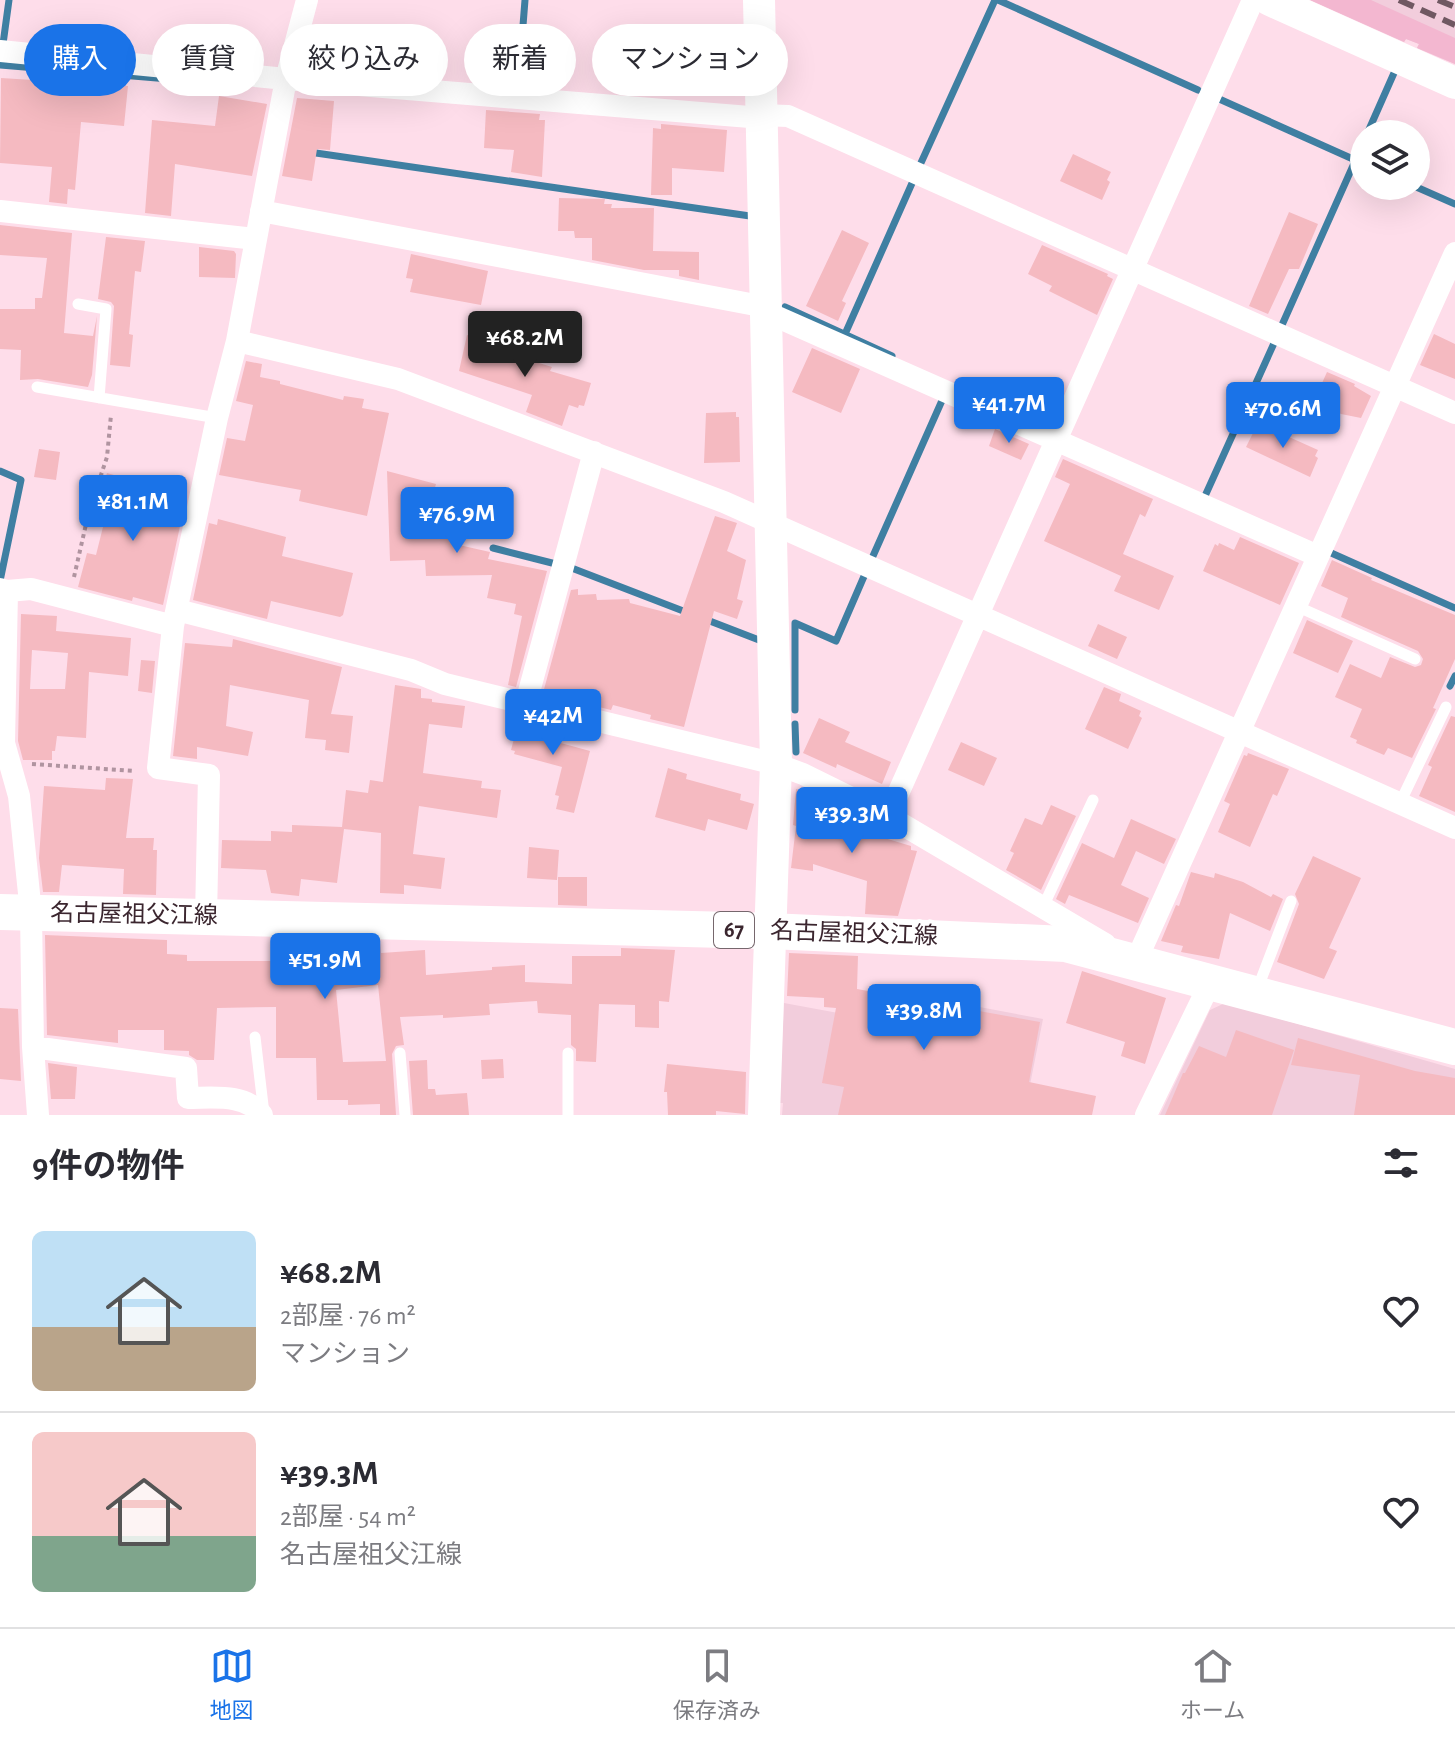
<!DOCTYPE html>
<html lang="ja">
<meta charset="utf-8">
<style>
:root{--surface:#fff;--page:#f2f2f3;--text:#2b2b33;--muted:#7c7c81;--line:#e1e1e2;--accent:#1a73e8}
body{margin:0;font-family:"Alegreya Sans","Noto Sans JP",sans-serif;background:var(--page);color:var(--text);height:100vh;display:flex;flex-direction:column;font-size:30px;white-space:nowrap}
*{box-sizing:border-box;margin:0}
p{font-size:26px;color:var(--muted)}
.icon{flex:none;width:44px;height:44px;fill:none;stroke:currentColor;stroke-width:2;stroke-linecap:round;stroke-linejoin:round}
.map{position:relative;height:1115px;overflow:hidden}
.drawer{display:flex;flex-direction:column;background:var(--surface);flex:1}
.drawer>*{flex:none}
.banner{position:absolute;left:24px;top:24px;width:800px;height:72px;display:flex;gap:16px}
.controls{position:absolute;left:1350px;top:120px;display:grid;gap:16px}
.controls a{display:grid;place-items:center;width:80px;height:80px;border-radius:50%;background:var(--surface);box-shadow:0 8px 32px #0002;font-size:40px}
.price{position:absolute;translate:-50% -68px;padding:0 18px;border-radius:8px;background:var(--accent);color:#fff;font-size:26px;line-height:52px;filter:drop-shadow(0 2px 4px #0008)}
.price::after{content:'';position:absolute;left:50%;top:48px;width:24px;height:18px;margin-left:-12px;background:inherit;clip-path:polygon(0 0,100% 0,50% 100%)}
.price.current{background:#222;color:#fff}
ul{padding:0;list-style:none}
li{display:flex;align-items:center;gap:24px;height:200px;padding:0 32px}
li+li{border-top:2px solid var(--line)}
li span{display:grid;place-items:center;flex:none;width:224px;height:160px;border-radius:12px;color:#555}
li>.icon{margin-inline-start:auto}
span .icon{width:96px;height:96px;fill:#fffc;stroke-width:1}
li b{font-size:34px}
h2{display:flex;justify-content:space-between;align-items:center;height:96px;padding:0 32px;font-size:34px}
.chip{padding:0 28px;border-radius:36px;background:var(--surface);box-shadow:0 8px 32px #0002;font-size:28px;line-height:72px}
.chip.current{background:var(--accent);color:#fff}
.dock{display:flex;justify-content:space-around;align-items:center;height:112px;border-top:2px solid var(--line);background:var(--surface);font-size:22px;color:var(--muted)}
.dock a{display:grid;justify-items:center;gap:4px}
.dock .current{color:var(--accent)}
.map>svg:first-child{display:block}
.built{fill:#f2cddc}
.green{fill:#f3b7d0}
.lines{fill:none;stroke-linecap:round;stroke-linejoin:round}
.stream{stroke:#3f7fa2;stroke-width:7}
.building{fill:#f5bac1;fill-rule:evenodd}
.path{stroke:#b094a0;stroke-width:4;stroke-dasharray:4 4;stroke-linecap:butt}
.lane{stroke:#fff;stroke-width:11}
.street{stroke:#fff;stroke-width:22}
.secondary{stroke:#fff;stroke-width:32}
.primary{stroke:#fff;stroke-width:36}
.rail{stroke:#705862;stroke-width:6;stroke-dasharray:16 8;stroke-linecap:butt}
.labels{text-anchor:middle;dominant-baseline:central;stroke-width:8;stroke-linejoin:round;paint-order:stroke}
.shield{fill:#fff;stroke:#76676d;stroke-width:2}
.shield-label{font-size:22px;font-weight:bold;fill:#3b262f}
.street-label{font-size:24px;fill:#3b262f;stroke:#fff}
</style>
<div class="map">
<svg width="1455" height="1115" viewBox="0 0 1455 1115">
<rect width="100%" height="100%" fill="#feddea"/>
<path class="built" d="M 1310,0 L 1455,0 L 1455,64 L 1417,48 L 1419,44 L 1406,39 L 1404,42 Z
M 921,996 L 1043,1019 L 1024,1115 L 782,1115 L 783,1103 L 779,1103 L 784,1003 L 914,1027 Z
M 1225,1003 L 1455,1069 L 1455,1115 L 1160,1115 L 1210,1010 Z"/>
<path class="green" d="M 1310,0 L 1371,0 L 1455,38 L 1455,64 L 1417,48 L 1419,44 L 1406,39 L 1404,42 Z"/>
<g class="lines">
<path class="stream" d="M 998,0 L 1198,90
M 3,44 L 9,0
M 0,65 L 217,83
M 518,89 L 525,0
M 1217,98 L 1364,164
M 1367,134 L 1394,73
M 309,152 L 750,216
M 920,165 L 995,0
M 1414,186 L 1455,204
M 785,307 L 892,356
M 1282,325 L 1364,141
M 845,334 L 913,181
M 0,471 L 21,480 L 0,581
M 1205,496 L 1275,341
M 493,548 L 556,564
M 1329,552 L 1455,608
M 873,556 L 944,396
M 569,567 L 691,614
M 702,618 L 759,640
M 1450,686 L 1455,676
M 795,710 L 795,623 L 836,641 L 865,574
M 795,724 L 796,752"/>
</g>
<path class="building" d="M 1,78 L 128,86 L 124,126 L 81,122 L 75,190 L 68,189 L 67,204 L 49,202 L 52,167 L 0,163 Z
M 219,96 L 267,104 L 252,176 L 175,164 L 171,216 L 145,213 L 152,120 L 215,126 Z
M 297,98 L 334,101 L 330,150 L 317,149 L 312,181 L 282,176 Z
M 486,110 L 540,114 L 539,120 L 545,120 L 542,177 L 511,172 L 514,150 L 484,148 Z
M 661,124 L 727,130 L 724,172 L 672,168 L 672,195 L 651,195 L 653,128 L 661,129 Z
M 1073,154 L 1111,172 L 1107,180 L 1110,182 L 1102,200 L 1060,181 Z
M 559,198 L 605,199 L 604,204 L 612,204 L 611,208 L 654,208 L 653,251 L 699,252 L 699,280 L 679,276 L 679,270 L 644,270 L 592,260 L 592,238 L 575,238 L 574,231 L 558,231 Z
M 1289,212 L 1318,224 L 1299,269 L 1289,269 L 1268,314 L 1249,306 Z
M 0,225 L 72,233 L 64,333 L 93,336 L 97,316 L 92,375 L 88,387 L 38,379 L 20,380 L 21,350 L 0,349 L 0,309 L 35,309 L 35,298 L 42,298 L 47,258 L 0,255 Z
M 842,230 L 869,243 L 842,301 L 846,303 L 838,321 L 806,306 Z
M 106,237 L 145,241 L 141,272 L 135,271 L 129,334 L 133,335 L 130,367 L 110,365 L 114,306 L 111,302 L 98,299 Z
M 1042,245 L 1108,274 L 1107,276 L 1113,279 L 1097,315 L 1049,291 L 1052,286 L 1028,274 Z
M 199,247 L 234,251 L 236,254 L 235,278 L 199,277 Z
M 411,254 L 488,271 L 481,305 L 410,292 L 413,279 L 406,278 Z
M 1434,334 L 1455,344 L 1455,379 L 1420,365 Z
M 467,335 L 502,346 L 500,351 L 552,367 L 550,371 L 591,383 L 584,406 L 579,405 L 578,408 L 569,405 L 562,426 L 526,412 L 532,395 L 459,371 Z
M 812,348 L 860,369 L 841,413 L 792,392 Z
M 246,361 L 262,364 L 260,377 L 280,381 L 280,384 L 343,400 L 344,396 L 364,399 L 362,408 L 389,413 L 367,516 L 299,501 L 301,490 L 219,475 L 227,438 L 245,441 L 253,405 L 236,401 Z
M 1327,372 L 1355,384 L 1354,386 L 1371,396 L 1361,418 L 1341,414 L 1314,401 Z
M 736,412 L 736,417 L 739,417 L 740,462 L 704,463 L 706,413 Z
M 1258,423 L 1318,450 L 1315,456 L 1318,458 L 1310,477 L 1246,447 Z
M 995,429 L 1029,444 L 1021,460 L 989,446 Z
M 39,449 L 60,452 L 56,480 L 34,477 Z
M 1063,459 L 1153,499 L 1145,517 L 1140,514 L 1123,554 L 1174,576 L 1159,610 L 1114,591 L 1121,576 L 1044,541 L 1070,484 L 1055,477 Z
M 387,471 L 436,484 L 429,508 L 434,509 L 432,518 L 458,520 L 459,545 L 490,552 L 488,559 L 547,571 L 516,687 L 508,685 L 522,616 L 514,614 L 516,604 L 487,598 L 492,575 L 426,576 L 425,560 L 390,561 Z
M 107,473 L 158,488 L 157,491 L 168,494 L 164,505 L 176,509 L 174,515 L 182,517 L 163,605 L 133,597 L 132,601 L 78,587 L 87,553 L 96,555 L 107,511 L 97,508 Z
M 715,516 L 737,523 L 727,551 L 746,560 L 737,599 L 743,601 L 737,619 L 714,611 L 684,727 L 650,719 L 651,715 L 613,705 L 611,710 L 543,693 L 571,590 L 578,589 L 578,595 L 596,594 L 597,600 L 629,599 L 630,603 L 680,616 Z
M 218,519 L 286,537 L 282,556 L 353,573 L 343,615 L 340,617 L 271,601 L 267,619 L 193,600 L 209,523 L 217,525 Z
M 1240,537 L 1299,563 L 1280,605 L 1203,571 L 1215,544 L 1218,546 L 1219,543 L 1234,550 Z
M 1332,560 L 1372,578 L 1371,580 L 1455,615 L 1455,659 L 1433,708 L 1436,709 L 1412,758 L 1388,748 L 1384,755 L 1356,743 L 1357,740 L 1350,737 L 1362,709 L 1335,697 L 1350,664 L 1381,678 L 1390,657 L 1415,667 L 1421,665 L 1423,659 L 1418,651 L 1341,617 L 1348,598 L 1321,586 Z
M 21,614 L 57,616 L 56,631 L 131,638 L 128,676 L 89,672 L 86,738 L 57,736 L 55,751 L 52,751 L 52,760 L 23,760 L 18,741 ZM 32,650 L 68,653 L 65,689 L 30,689 Z
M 1307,620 L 1353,641 L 1338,673 L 1293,653 Z
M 1098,624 L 1127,637 L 1117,659 L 1088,646 Z
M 233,639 L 342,667 L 331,714 L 353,716 L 349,753 L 325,750 L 326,740 L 305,738 L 309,700 L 230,685 L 226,726 L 253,732 L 248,756 L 197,747 L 197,759 L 173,756 L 185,643 L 232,647 Z
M 141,660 L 155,661 L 152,693 L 138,691 Z
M 395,685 L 421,689 L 421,698 L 432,699 L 432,702 L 465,706 L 462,728 L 429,724 L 423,773 L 482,781 L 481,788 L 501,790 L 497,818 L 419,806 L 413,854 L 445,858 L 441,889 L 404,885 L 404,894 L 380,893 L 381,833 L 344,829 L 337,883 L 301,879 L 299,896 L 271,893 L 266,870 L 221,868 L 222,840 L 271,841 L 271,831 L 292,832 L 292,825 L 342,827 L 346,790 L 368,793 L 370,780 L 383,782 Z
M 1104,687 L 1121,694 L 1119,701 L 1141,711 L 1139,716 L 1142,718 L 1128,749 L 1085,729 Z
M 520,716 L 561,726 L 557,742 L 590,751 L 574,813 L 556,809 L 559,796 L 555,795 L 562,767 L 514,754 L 515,751 L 511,750 Z
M 1451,716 L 1455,717 L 1455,812 L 1419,796 L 1432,767 L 1428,765 Z
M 819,718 L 850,732 L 845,742 L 891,762 L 882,784 L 837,764 L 836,768 L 803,753 Z
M 961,742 L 997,758 L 984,786 L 948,770 Z
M 1248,753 L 1289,769 L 1277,796 L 1273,794 L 1250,847 L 1218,832 L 1230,804 L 1224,801 L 1244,755 L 1247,756 Z
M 668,768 L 687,774 L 686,779 L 741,794 L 740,800 L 754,804 L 747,830 L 708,819 L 705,831 L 655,817 Z
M 106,778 L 133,779 L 126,838 L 154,838 L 153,850 L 157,850 L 156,895 L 123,894 L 124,869 L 62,865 L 59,892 L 43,892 L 39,858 L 44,786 L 105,790 Z
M 796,789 L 821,798 L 819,818 L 852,826 L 851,828 L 911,846 L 911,850 L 917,851 L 898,916 L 865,914 L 867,881 L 813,864 L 813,871 L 791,868 L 796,826 L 793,825 Z
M 1051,805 L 1076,816 L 1041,890 L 1006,870 L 1014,853 L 1010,851 L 1025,818 L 1042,825 Z
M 1131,819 L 1176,839 L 1164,864 L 1136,851 L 1121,885 L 1149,898 L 1138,923 L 1069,895 L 1065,904 L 1056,899 L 1082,843 L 1114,858 Z
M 529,847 L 559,850 L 557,880 L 527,878 Z
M 1313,856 L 1361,878 L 1329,948 L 1337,951 L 1324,979 L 1277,962 L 1299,904 L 1295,894 Z
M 1191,872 L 1214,878 L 1215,873 L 1243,882 L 1271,897 L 1273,894 L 1283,899 L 1270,931 L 1230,913 L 1219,959 L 1181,952 L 1183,946 L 1161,941 L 1176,905 L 1179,906 Z
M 558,877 L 587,877 L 587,906 L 558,905 Z
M 45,935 L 167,940 L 167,954 L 187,955 L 187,961 L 313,961 L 311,954 L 365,943 L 366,945 L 380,943 L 381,953 L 425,950 L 426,975 L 492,970 L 492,967 L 525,965 L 525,982 L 572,984 L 572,956 L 621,956 L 621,948 L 675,950 L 669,1002 L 659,1001 L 659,1028 L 635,1027 L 635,1005 L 599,1004 L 596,1062 L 576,1061 L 576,1049 L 571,1045 L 571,1015 L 538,1013 L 537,1001 L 489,1004 L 490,1015 L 443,1018 L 443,1015 L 400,1017 L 404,1045 L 396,1046 L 392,1054 L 396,1115 L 380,1115 L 380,1104 L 348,1105 L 348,1100 L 317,1100 L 316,1058 L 276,1058 L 276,1007 L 217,1008 L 214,1060 L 197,1060 L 189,1055 L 189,1051 L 164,1050 L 164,1030 L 118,1030 L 118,1043 L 47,1035 ZM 378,985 L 386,1061 L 343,1062 L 336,990 Z
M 789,953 L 858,956 L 857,989 L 1040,1022 L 1029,1082 L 1096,1096 L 1092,1115 L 838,1115 L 844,1087 L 822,1083 L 836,1008 L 824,1007 L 824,998 L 787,996 Z
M 1082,971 L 1166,998 L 1145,1064 L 1121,1056 L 1125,1042 L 1066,1023 Z
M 0,1008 L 18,1009 L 21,1081 L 0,1079 Z
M 1236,1030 L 1294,1050 L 1272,1115 L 1165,1115 L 1183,1073 L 1185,1073 L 1199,1046 L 1226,1057 Z
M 1298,1038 L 1415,1071 L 1455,1078 L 1455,1115 L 1354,1115 L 1360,1075 L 1291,1065 Z
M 503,1059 L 504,1078 L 482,1079 L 481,1060 Z
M 427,1060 L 428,1089 L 435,1089 L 436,1095 L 467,1093 L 469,1115 L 413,1115 L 409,1061 Z
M 48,1063 L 77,1067 L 75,1099 L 51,1099 Z
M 667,1064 L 746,1072 L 745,1114 L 716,1111 L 716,1115 L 668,1115 L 667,1092 L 664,1092 Z"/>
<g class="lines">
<path class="path" d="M 74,577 L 89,511 L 107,457 L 111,415
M 32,764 L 135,771"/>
<path class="lane" d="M 78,304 L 106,309 L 99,398
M 37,387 L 217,418
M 1296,606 L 1415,659
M 1400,803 L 1446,707
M 1043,907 L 1093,800
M 1257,990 L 1291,901
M 255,1037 L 264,1114
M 400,1053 L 405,1115
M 568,1115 L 568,1053"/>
<path class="street" d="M 0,51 L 286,79 L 762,118
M 762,115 L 788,116 L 1455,413
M 0,211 L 256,239
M 261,211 L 766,307
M 766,312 L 1318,556
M 237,341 L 398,379 L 724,502 L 1455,828
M 0,589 L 7,591 L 31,589 L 173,626
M 7,591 L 4,743 L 19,796 L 31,913 L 33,1047 L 38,1115
M 177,610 L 411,670 L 445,684 L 776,764 L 803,774 L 888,816 L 1105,944
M 526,703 L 594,452
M 888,816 L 1253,0
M 206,917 L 209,775 L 158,768 L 173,626 L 217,418 L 237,341 L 286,79 L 307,0
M 1136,961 L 1455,253
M 33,1047 L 186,1068 L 188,1098 C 213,1098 245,1093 262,1115
M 1146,1115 L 1211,981"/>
<path class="secondary" d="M 759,0 L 776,764 L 764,1115
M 1270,0 L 1455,83"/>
<path class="primary" d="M 0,912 L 769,931 L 1066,944 L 1455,1047"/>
<path class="rail" d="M 1399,0 L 1455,25
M 1438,0 L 1455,7"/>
</g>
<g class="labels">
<rect class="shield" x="714" y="912" width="40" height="36" rx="6"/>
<g class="shield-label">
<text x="734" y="930">67</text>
</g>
<g class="street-label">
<text transform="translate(134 915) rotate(1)">名古屋祖父江線</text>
<text transform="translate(854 934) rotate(2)">名古屋祖父江線</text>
</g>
</g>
</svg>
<div class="controls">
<a><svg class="icon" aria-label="layers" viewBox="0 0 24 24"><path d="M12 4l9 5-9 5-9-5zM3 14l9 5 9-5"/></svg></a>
</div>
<b class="price current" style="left:525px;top:379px">¥68.2M</b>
<b class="price" style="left:1009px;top:445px">¥41.7M</b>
<b class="price" style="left:1283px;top:450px">¥70.6M</b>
<b class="price" style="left:133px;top:543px">¥81.1M</b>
<b class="price" style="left:457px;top:555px">¥76.9M</b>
<b class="price" style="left:553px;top:757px">¥42M</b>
<b class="price" style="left:852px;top:855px">¥39.3M</b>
<b class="price" style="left:325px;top:1001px">¥51.9M</b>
<b class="price" style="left:924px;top:1052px">¥39.8M</b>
<div class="banner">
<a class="chip current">購入</a>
<a class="chip">賃貸</a>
<a class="chip">絞り込み</a>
<a class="chip">新着</a>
<a class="chip">マンション</a>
</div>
</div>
<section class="drawer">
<h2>9件の物件<svg class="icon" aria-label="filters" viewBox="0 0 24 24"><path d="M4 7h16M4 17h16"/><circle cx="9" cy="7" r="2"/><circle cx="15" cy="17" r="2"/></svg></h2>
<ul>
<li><span style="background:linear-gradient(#bfe0f5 60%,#b9a48a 0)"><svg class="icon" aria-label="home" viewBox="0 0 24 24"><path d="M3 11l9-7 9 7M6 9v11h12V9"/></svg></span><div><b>¥68.2M</b><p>2部屋 · 76 m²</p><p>マンション</p></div><svg class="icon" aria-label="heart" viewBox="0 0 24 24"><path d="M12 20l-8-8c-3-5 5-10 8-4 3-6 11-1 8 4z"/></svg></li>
<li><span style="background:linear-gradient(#f6c9c9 65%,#7fa58c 0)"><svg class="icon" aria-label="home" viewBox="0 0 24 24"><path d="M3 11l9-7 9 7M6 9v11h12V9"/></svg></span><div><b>¥39.3M</b><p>2部屋 · 54 m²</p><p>名古屋祖父江線</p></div><svg class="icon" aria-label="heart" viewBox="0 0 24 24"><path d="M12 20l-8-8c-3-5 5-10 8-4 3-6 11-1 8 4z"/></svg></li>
</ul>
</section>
<nav class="dock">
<a class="current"><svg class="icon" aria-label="map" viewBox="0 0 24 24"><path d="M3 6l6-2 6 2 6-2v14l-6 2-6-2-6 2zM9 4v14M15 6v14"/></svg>地図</a>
<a><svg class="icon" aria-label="saved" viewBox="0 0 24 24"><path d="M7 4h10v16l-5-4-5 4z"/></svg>保存済み</a>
<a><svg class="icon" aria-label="home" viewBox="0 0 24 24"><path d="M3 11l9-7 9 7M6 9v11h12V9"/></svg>ホーム</a>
</nav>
